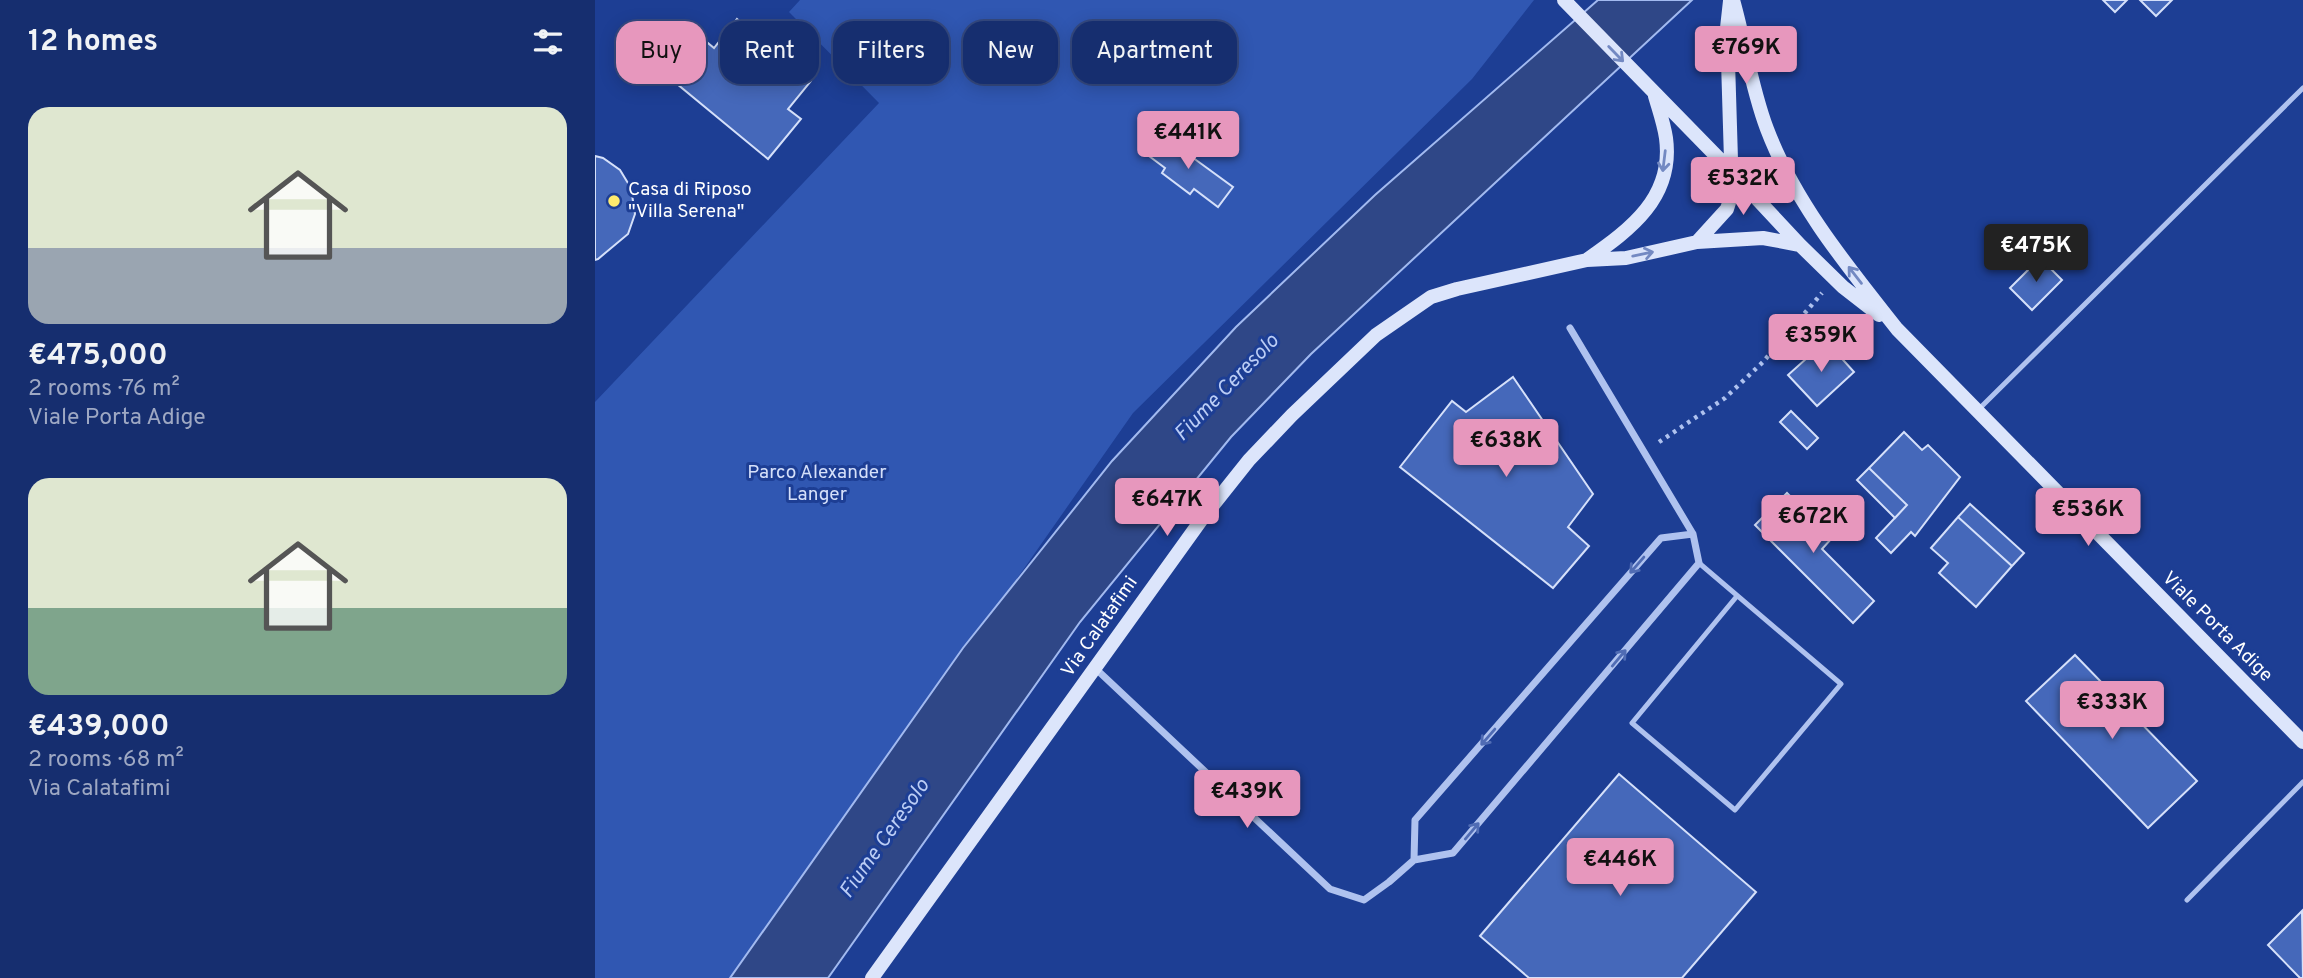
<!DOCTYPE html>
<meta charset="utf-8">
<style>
:root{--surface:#162e6f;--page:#233a77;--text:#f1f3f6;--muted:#9ea8c3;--line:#354a82;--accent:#e797bd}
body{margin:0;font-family:Overpass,sans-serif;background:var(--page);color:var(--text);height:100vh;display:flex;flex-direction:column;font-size:26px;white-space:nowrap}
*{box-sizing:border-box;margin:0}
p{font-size:23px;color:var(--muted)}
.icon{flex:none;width:38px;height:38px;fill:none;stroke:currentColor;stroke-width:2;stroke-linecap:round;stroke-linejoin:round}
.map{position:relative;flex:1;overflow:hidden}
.drawer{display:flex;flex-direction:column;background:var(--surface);width:595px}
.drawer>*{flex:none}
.top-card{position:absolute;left:21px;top:21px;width:665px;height:63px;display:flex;gap:14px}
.price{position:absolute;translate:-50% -60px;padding:0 16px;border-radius:7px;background:var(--accent);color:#111;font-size:23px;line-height:46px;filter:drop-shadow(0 2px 4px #0008)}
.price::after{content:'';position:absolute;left:50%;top:42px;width:21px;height:16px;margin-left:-10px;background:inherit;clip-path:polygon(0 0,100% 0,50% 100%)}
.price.on{background:#222;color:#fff}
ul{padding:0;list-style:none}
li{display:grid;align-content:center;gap:14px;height:371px;padding:0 28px}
li span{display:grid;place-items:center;height:217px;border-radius:21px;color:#555}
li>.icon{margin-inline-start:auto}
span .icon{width:126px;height:126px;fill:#fffc;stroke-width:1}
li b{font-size:30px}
h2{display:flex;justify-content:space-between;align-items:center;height:84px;padding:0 28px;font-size:30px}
.chip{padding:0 24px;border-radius:21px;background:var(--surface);box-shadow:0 4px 18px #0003,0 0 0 2px var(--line);font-size:24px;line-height:63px}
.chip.on{background:var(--accent);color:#111}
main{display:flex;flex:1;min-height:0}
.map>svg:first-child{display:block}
.green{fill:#3057b2}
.water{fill:#2f4787;stroke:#a2baf0;stroke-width:2}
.building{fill:#4568ba;stroke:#d5e0fa;stroke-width:2}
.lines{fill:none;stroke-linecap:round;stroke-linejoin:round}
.path{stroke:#afc2ef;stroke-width:4.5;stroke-dasharray:3.5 5;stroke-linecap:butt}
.lane{stroke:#afc2ef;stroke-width:5}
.street{stroke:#afc2ef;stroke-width:7}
.secondary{stroke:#dce5fb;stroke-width:14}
.oneway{stroke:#7389c2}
.oneway2{stroke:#506cb4}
.poi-dot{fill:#feeb6e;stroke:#1d3e94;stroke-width:2.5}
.labels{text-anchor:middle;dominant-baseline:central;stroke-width:6;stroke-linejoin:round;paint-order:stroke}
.poi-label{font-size:19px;fill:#fff;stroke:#1d3e94;text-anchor:start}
.park-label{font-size:19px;fill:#d5e0fa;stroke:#1d3e94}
.street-label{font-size:19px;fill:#fff;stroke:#1d3e94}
.water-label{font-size:21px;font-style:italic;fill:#bbcdf5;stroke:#1d3e94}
</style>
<main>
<section class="drawer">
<h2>12 homes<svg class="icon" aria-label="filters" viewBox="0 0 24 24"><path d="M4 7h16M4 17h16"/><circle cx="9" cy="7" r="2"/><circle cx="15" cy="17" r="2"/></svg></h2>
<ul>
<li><span style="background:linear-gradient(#dfe7d0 65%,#9aa5b1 0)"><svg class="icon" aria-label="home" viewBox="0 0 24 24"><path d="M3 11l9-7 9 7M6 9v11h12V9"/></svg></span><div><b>€475,000</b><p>2 rooms · 76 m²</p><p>Viale Porta Adige</p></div></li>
<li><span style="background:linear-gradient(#dfe7d0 60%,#7fa58c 0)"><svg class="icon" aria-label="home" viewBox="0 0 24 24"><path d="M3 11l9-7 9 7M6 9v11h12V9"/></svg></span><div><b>€439,000</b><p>2 rooms · 68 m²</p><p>Via Calatafimi</p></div></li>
</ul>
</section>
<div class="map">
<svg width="1708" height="978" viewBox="0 0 1708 978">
<rect width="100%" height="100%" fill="#1d3e94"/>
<path class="green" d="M 205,0 L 939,0 L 877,79 L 538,413 L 142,978 L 0,978 L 0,402 L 284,103 L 194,12 Z"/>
<path class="water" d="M 1003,0 L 1097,0 L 716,354 L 636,437 L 485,622 L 233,978 L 135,978 L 368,648 L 517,461 L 641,327 L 780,195 Z"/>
<path class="building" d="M 1508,0 L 1532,0 L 1520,12 Z
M 1545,0 L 1577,0 L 1561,16 Z
M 142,19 L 216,81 L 193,109 L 206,119 L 173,159 L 70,74 L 102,34 L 119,48 Z
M 564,133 L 638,187 L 623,207 L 599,189 L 595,194 L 567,173 L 570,168 L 550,153 Z
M 0,156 L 8,158 L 25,170 L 36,188 L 40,214 L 33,234 L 3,259 L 0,260 Z
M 1445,258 L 1467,280 L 1437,310 L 1415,288 Z
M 1231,341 L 1259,372 L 1222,406 L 1193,375 Z
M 918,377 L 998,494 L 973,527 L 994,546 L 958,588 L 805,467 L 857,401 L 871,412 Z
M 1196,411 L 1223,438 L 1212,449 L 1185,422 Z
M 1309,432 L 1327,450 L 1333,445 L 1365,477 L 1320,536 L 1316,532 L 1296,553 L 1281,538 L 1312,505 L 1274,468 Z
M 1274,468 L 1312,505 L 1300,518 L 1262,480 Z
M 1192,493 L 1237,538 L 1227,549 L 1279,601 L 1258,623 L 1160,525 Z
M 1375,504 L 1429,553 L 1417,566 L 1363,517 Z
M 1363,517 L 1417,566 L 1381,607 L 1344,573 L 1353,563 L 1336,548 Z
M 1480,655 L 1602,781 L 1553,828 L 1431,701 Z
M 1024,774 L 1161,892 L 1087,978 L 934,978 L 885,936 Z
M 1707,911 L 1708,978 L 1705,978 L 1673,945 Z"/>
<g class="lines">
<path class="path" d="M 1064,442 L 1130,398 L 1168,362 L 1227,293"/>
<path class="lane" d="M 1384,409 L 1708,88
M 1104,563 L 1246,684 L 1140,810 L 1037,723 L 1142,596
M 1592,900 L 1708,782"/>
<path class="street" d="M 500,668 L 735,889 L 769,900 L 794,882 L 819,860 L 858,853 L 1104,563 L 1098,534 L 975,328
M 819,860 L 820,820 L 1066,538 L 1098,534"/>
<path class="secondary" d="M 969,0 L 1136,171 L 1205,245 L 1248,287 L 1284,315
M 1138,0 C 1150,42 1156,87 1172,129 C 1200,203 1253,267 1302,329 L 1708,742
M 1102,242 L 1132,209 L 1137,193 L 1132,28 L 1135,1
M 993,259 C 1036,229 1079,197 1071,138 C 1069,124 1064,110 1060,96
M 277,978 L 607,519 L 654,460 L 697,415 L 781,335 L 836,297 L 862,289 L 992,260 L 1031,258 L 1102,242 L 1168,238 L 1205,245"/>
</g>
<defs><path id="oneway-shaft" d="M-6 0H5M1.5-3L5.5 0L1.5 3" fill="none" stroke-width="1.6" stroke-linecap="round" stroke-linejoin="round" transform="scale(1.75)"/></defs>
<g class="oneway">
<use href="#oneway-shaft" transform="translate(1021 54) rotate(46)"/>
<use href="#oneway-shaft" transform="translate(1069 161) rotate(97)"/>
<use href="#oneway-shaft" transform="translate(1048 254) rotate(-12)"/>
<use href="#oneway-shaft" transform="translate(1260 275) rotate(-128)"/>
</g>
<g class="oneway2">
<use href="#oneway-shaft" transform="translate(1042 565) rotate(131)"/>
<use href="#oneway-shaft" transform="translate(1024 658) rotate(-50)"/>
<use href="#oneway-shaft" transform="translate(893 737) rotate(131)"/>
<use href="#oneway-shaft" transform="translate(877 831) rotate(-50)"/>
</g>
<circle class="poi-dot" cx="19" cy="201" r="7"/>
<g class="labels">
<g class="poi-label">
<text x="33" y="190">Casa di Riposo<tspan x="33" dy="22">"Villa Serena"</tspan></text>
</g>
<g class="park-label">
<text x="222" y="473">Parco Alexander<tspan x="222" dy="22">Langer</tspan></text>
</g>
<g class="street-label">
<text transform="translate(505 627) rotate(-55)">Via Calatafimi</text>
<text transform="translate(1622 627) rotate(45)">Viale Porta Adige</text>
</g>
<g class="water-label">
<text transform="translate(632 388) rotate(-46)">Fiume Ceresolo</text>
<text transform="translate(290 839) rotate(-55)">Fiume Ceresolo</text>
</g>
</g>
</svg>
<b class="price" style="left:1151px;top:86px">€769K</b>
<b class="price" style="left:593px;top:171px">€441K</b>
<b class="price" style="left:1148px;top:217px">€532K</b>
<b class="price on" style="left:1441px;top:284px">€475K</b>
<b class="price" style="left:1226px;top:374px">€359K</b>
<b class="price" style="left:911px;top:479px">€638K</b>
<b class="price" style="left:572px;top:538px">€647K</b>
<b class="price" style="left:1493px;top:548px">€536K</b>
<b class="price" style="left:1218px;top:555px">€672K</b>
<b class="price" style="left:1517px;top:741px">€333K</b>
<b class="price" style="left:652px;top:830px">€439K</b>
<b class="price" style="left:1025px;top:898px">€446K</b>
<div class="top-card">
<a class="chip on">Buy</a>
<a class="chip">Rent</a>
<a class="chip">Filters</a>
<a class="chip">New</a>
<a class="chip">Apartment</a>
</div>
</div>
</main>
